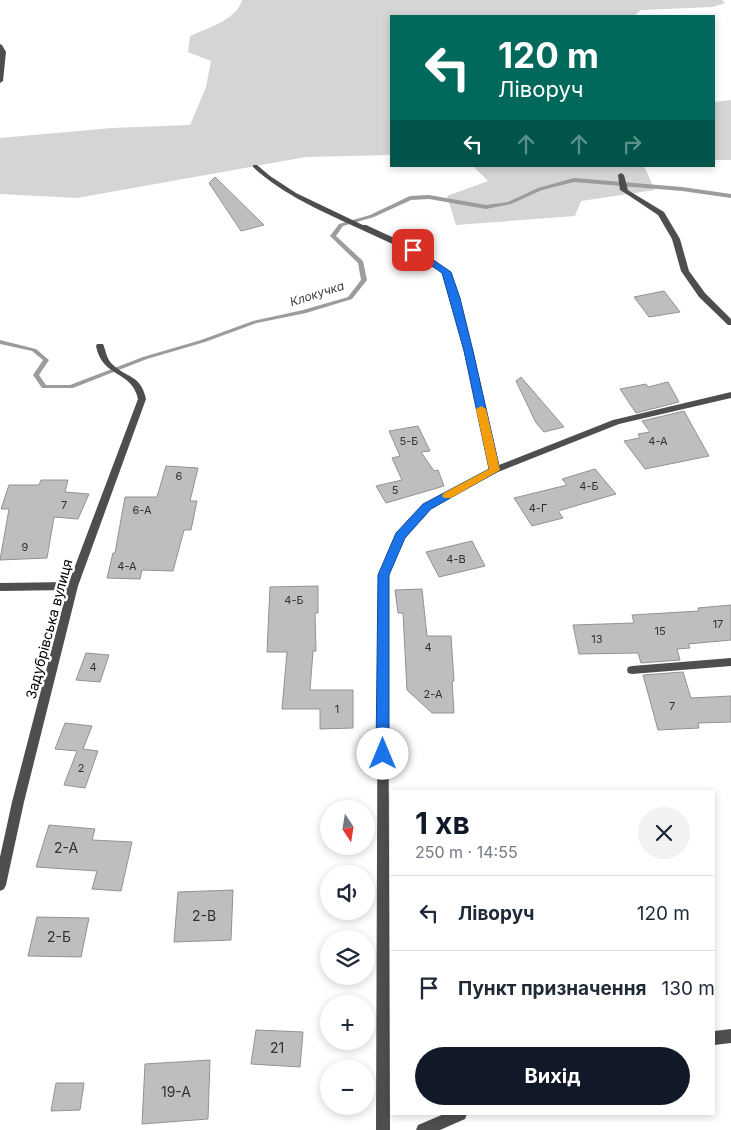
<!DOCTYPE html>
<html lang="uk">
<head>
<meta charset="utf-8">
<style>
	body { margin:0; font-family:Inter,sans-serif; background:#f2f2f3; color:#1f2937; height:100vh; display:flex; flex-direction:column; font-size:19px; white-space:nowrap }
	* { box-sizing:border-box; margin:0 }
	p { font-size:16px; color:#747a83 }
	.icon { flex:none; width:28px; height:28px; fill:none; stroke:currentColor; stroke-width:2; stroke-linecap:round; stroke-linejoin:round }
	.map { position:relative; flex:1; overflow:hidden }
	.sheet { position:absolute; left:390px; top:790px; width:325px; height:325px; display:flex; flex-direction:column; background:#fff; border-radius:0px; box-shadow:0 2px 8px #0003 }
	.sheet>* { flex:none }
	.guide { position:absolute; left:390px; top:15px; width:325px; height:152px; border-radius:0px; box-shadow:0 2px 8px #0003; background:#00695c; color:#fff; overflow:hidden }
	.needle { width:32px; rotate:168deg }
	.fabs { position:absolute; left:320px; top:800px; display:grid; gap:10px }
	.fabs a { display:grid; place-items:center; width:55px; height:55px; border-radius:50%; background:#fff; box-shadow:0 2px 8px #0003; font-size:25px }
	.pin { position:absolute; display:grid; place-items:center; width:42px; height:42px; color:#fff; margin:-21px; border-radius:10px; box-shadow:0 2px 8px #0006 }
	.me { position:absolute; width:55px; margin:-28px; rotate:0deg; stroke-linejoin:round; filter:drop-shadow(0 0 4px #0008) }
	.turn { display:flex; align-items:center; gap:18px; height:105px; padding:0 25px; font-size:22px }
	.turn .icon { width:65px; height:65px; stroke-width:2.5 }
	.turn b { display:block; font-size:35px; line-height:42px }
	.lanes { display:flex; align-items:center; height:48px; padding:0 25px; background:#0003; justify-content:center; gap:25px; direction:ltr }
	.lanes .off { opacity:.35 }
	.round { display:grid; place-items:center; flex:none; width:52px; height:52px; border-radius:26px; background:#f2f2f3 }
	.head { display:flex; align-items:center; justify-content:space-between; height:85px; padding:0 25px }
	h1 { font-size:30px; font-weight:700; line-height:38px; color:#111827 }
	.button { display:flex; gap:10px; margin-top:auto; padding:10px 25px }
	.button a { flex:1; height:58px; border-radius:30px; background:#111827; color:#fff; font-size:20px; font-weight:700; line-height:58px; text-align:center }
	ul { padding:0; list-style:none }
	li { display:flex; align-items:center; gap:15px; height:75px; padding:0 25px; border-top:1px solid #e0e1e3 }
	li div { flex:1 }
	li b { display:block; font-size:19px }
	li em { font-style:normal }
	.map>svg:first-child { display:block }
	.green { fill:#d5d5d5 }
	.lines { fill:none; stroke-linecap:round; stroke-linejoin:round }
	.stream { fill:#9c9c9c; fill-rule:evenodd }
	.building { fill:#bebebe; stroke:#929292 }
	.lane { fill:#4e4e4e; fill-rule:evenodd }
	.street { fill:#4e4e4e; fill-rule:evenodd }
	.route { fill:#1a73e8; stroke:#114b97 }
	.slow { fill:#f59e0b }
	.labels { text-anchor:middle; stroke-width:5; stroke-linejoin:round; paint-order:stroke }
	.number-label { font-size:11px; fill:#303030 }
	.far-water-label { font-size:12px; font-style:italic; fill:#3d3d3d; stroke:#fff }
	.street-label { font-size:14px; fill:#000; stroke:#fff }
	.near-number-label { font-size:14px; fill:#303030 }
</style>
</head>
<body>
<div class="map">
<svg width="731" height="1130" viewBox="0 0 731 1130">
	<rect width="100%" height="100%" fill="#fff"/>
	<path class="green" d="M242 0H722L725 3 713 7 641 10 634 16H391V155L306 157 77 198 0 194V138L112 128 190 125 206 87 211 61 188 52 190 36C207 28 237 20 242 0Z
		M731 100V160H714V102Z
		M473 166H644L655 190 581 201 575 216 456 225 447 196 488 181Z"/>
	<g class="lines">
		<path class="stream" d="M574 178 682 187 731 194V198L682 191 574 182 542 190 511 204 486 209 429 199 411 200 374 217 343 226 336 236 363 261 367 280 352 299 306 313 257 323 205 342 147 359 73 388H42L33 375 43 360 32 351 0 344V340L36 349 49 360 39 375 46 385H70L143 357 201 340 253 321 303 310 348 297 361 280 358 263 330 236 339 224 370 215 410 196 429 195 486 205 508 202 538 188Z"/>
	</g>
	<path class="building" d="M215 177 264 225 241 231 209 183Z
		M664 291 680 312 649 317 634 297Z
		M521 377 564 427 544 432 536 423 516 381Z
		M668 382 679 402 636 413 620 389 646 384 648 387Z
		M684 411 709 456 645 469 624 441 640 438 638 434 650 432 642 421Z
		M418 426 430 451 421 452 434 471 438 470 444 486 386 503 376 486 402 480 392 458 400 456 389 431Z
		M166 466 198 468 190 501H197L191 530H184L173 571 142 570 140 579 107 578 113 553H115L125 497H157Z
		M595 469 616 494 558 511 563 518 532 526 514 498 567 485 562 479Z
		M41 480H68L65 492 89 494 78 519 54 517 47 558 0 560 9 509H1L9 485H39Z
		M472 541 485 566 439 577 426 552Z
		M318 586V613H315L316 651H313L310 690H353V728L320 729V709H282L287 652H267L270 587Z
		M422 589 427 636H451L454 681H452L454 713H432L407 690 403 613H398L395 590Z
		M731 605V640L688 644 690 648 677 649 680 660 641 663 638 653 579 654 573 625 634 623 632 615 699 611 698 608Z
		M86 653 109 655 100 682 76 680Z
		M683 672 691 698 731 696V722L698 723 699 728 658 730 643 675Z
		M65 723 92 726 83 749 98 751 85 788 64 785 77 751 55 749Z
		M49 825 95 829 92 840 132 842 121 891 92 889 97 871 36 867Z
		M233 890 231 940 174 942 178 892Z
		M37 917 89 918 81 957 28 956Z
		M256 1030 303 1032 300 1067 251 1064Z
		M210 1060 208 1119 142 1124 145 1064Z
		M56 1083H84L80 1110 51 1111Z"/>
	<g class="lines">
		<path class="lane" d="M253 165H257L270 176 296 193 367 227 360 229C322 211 285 196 253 167Z
			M621 173 624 175 628 190 624 192 620 190 618 175Z"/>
		<path class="street" d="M0 44 2 45 6 52 3 81 0 83Z
			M622 189H626L664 212 680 239 689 271 705 293 731 319V325H728L699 297 681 271 672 239 658 215 622 191Z
			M360 225H366L416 248 450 272 459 298 473 351 499 465 613 420 731 392V398L619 424 498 472 430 509 404 538 388 575 390 1130H376L378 575 397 534 424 505 490 469 465 351 451 298 443 273 410 252 360 229Z
			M97 344H103C106 351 106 357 111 363 125 378 141 374 146 399L78 586 24 802 6 885 4 889 0 891V857L12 802 67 590 0 591V583L69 582 138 399C132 370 102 378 96 346Z
			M731 658V666L632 674 628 673 627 670 628 667 632 666Z
			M731 1029V1043L714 1045V1031Z
			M444 1114H467L465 1119 440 1130H416L418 1125Z"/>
	</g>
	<path class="route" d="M410 248H416L451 272 460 298 473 351 500 470 431 509 405 538 389 575V754L387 758 383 759 378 758 376 754 378 575 396 533 423 504 489 469 464 351 442 273 410 251Z"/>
	<path class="slow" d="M481 406 486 409 500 470 451 498H444L442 496 444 493 489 469 476 409Z"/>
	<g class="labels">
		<g class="number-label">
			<text x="409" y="445">5-Б</text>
			<text x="658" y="445">4-А</text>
			<text x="179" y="480">6</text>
			<text x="589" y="490">4-Б</text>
			<text x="395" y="494">5</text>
			<text x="64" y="509">7</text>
			<text x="538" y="512">4-Г</text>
			<text x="142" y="514">6-А</text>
			<text x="25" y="551">9</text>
			<text x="456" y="563">4-В</text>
			<text x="127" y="570">4-А</text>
			<text x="294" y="604">4-Б</text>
			<text x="718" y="628">17</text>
			<text x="660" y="635">15</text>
			<text x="597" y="643">13</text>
			<text x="428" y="651">4</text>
			<text x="93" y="671">4</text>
			<text x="433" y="698">2-А</text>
			<text x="672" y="710">7</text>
			<text x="337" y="713">1</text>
			<text x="81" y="772">2</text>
		</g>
		<g class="far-water-label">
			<text transform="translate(317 294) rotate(-18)" y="4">Клокучка</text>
		</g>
		<g class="street-label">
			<text transform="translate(49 629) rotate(-75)" y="5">Задубрівська вулиця</text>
		</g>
		<g class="near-number-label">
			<text x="66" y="853">2-А</text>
			<text x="204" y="921">2-В</text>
			<text x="59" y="942">2-Б</text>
			<text x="277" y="1053">21</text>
			<text x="176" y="1097">19-А</text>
		</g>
	</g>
</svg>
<div class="fabs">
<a><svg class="needle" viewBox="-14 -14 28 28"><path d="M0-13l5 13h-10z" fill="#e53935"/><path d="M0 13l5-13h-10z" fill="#747a83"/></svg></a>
<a><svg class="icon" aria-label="sound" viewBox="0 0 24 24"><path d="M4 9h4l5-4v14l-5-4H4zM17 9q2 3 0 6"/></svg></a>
<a><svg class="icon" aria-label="layers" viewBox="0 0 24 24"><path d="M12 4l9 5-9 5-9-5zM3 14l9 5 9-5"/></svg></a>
<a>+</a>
<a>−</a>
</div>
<div class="pin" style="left:413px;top:250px;background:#d93025"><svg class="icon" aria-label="arrive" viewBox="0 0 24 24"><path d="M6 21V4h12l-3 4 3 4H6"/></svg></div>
<svg class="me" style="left:383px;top:754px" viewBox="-20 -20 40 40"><circle r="19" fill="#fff"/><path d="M0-13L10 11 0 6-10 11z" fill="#1a73e8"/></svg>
<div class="guide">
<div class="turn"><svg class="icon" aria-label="left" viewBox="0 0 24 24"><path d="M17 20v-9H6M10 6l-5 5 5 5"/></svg><div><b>120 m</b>Ліворуч</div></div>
<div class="lanes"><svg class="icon" aria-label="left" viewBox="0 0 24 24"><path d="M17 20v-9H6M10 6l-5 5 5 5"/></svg><svg class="icon off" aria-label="ahead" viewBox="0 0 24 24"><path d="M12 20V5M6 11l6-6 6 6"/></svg><svg class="icon off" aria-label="ahead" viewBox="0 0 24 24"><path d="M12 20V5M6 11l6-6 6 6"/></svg><svg class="icon off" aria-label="right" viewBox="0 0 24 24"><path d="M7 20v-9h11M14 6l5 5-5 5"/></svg></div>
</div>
<section class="sheet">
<div class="head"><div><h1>1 хв</h1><p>250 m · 14:55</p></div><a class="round"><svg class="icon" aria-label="close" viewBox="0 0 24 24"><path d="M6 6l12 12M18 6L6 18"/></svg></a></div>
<ul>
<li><svg class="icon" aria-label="left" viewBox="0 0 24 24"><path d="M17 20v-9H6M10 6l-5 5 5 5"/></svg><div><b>Ліворуч</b></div><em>120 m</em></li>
<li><svg class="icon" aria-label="arrive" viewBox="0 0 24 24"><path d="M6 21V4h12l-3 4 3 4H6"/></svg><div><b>Пункт призначення</b></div><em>130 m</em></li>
</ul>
<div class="button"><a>Вихід</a></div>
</section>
</div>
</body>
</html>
